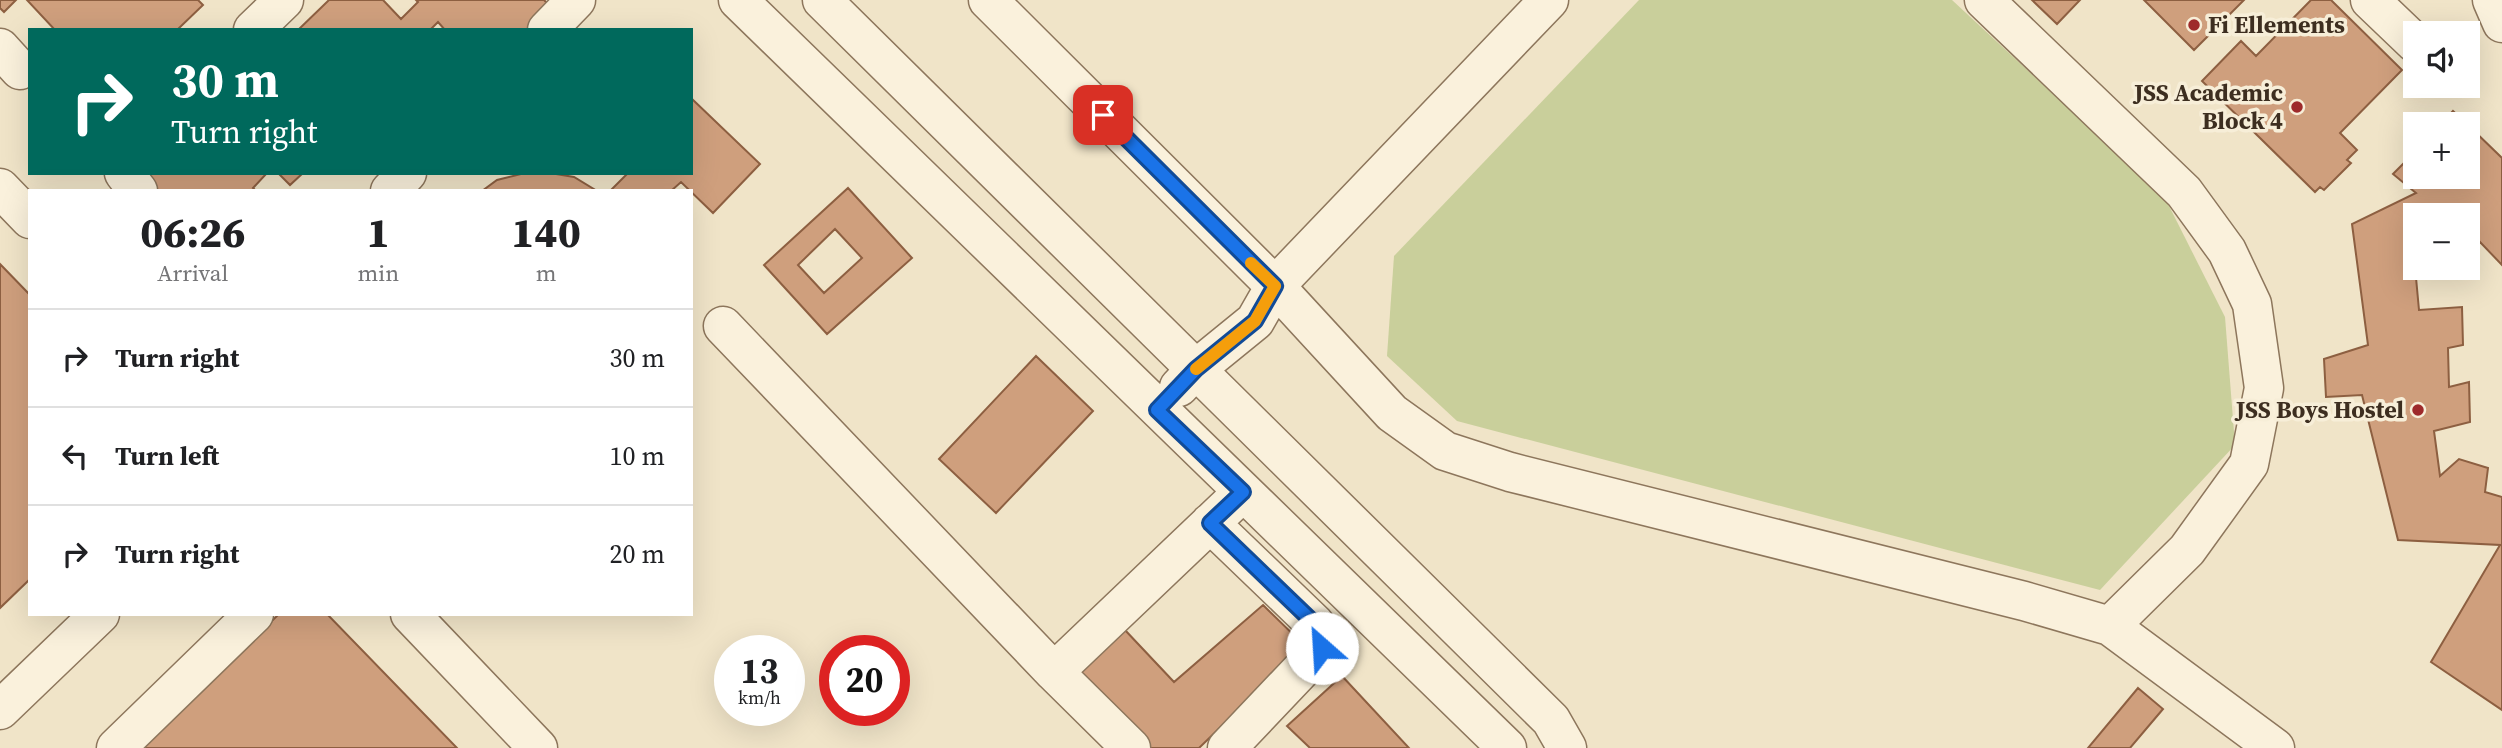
<!DOCTYPE html>
<html lang="en">
<head>
<meta charset="utf-8">
<style>
	body { margin:0; font-family:"Source Serif 4",serif; background:#f2f2f2; color:#202124; height:100vh; display:flex; flex-direction:column; font-size:26px; white-space:nowrap }
	* { box-sizing:border-box; margin:0 }
	p { font-size:23px; color:#757577 }
	.icon { flex:none; width:38px; height:38px; fill:none; stroke:currentColor; stroke-width:2; stroke-linecap:round; stroke-linejoin:round }
	.map { position:relative; flex:1; overflow:hidden }
	.side { position:absolute; left:28px; top:189px; width:665px; height:427px; display:flex; flex-direction:column; background:#fff; border-radius:0px; box-shadow:0 7px 28px #0002 }
	.side>* { flex:none }
	.guide { position:absolute; left:28px; top:28px; width:665px; height:147px; border-radius:0px; box-shadow:0 7px 28px #0002; background:#00695c; color:#fff; overflow:hidden }
	.tools { position:absolute; left:2403px; top:21px; display:grid; gap:14px }
	.tools a { display:grid; place-items:center; width:77px; height:77px; border-radius:0px; background:#fff; box-shadow:0 7px 28px #0002; font-size:35px }
	.speed { position:absolute; left:714px; top:635px; display:flex; gap:14px; font-size:35px; font-weight:700; text-align:center }
	.speed>* { display:grid; place-content:center; width:91px; height:91px; border-radius:50%; background:#fff; box-shadow:0 7px 28px #0002; line-height:1 }
	.speed small { font-size:18px; font-weight:400 }
	.speed .limit { border:10px solid #d22; background:#fff; color:#111 }
	.pin { position:absolute; display:grid; place-items:center; width:60px; height:60px; color:#fff; margin:-30px; border-radius:14px; box-shadow:0 4px 10px #0006 }
	.me { position:absolute; width:77px; margin:-38px; rotate:334deg; stroke-linejoin:round; filter:drop-shadow(0 0 5px #0008) }
	.turn { display:flex; align-items:center; gap:24px; height:147px; padding:0 28px; font-size:32px }
	.turn .icon { width:91px; height:91px; stroke-width:2.5 }
	.turn b { display:block; font-size:49px; line-height:60px }
	.eta { display:flex; justify-content:space-evenly; align-items:center; height:119px; text-align:center }
	.eta b { font-size:42px; font-weight:800; line-height:49px }
	ul { padding:0; list-style:none }
	li { display:flex; align-items:center; gap:21px; height:98px; padding:0 28px; border-top:2px solid #e0e0e0 }
	li div { flex:1 }
	li b { display:block; font-size:26px }
	li em { font-style:normal }
	.map>svg:first-child { display:block }
	.green { fill:#c9cf9b }
	.building { fill:#cf9f7d; stroke:#8d5f41; stroke-width:2; fill-rule:evenodd }
	.lines { fill:none; stroke-linecap:round; stroke-linejoin:round }
	.minor-casing { stroke:#8d765c; stroke-width:41 }
	.minor { stroke:#faf1dc; stroke-width:38 }
	.route-casing { stroke:#114b97; stroke-width:18 }
	.route { stroke:#1a73e8; stroke-width:12 }
	.slow { stroke:#f59e0b; stroke-width:12 }
	.poi-dot { fill:#9e2a2b; stroke:#f7eed8; stroke-width:2.5 }
	.labels { text-anchor:middle; stroke-width:7; stroke-linejoin:round; paint-order:stroke }
	.poi-label { font-size:24px; font-weight:bold; fill:#3d2e20; stroke:#f7eed8; text-anchor:end }
</style>
</head>
<body>
<div class="map">
<svg width="2502" height="748" viewBox="0 0 2502 748">
	<rect width="100%" height="100%" fill="#f0e4c8"/>
	<path class="green" d="M1639 0H1952L2165 198 2225 317 2235 445 2100 590 1457 421 1387 356 1394 256Z"/>
	<path class="building" d="M0 0H16L4 12 0 8Z
		M27 0H198L203 5 177 30H55Z
		M329 0H383L401 19 418 2 416 0H544L551 7 527 30H445L438 22 430 30H298Z
		M2032 0H2080L2057 24Z
		M2144 0H2244L2194 50Z
		M2311 0H2331L2402 70 2340 133 2357 150 2347 160 2351 163 2324 190 2320 187 2315 192 2202 81 2241 41 2256 56Z
		M691 98 760 164 713 213 681 182 671 191H610L628 173H691Z
		M2453 111 2467 124H2441Z
		M2468 125 2502 158V265L2480 242 2468 255V215H2415L2414 256 2419 310 2462 307 2463 345 2448 348 2449 387 2469 382 2470 422 2434 431 2440 476 2459 459 2488 468 2485 492 2502 497V710L2431 662 2500 545 2398 540 2362 395 2326 397 2324 359 2368 345 2352 224 2416 193 2393 174 2415 152V177H2468Z
		M150 173H267L253 188 256 191H154L144 179Z
		M278 173H303L290 185Z
		M525 173H550L574 177 597 191H482L497 180Z
		M848 188 912 258 827 334 764 265ZM835 229 862 258 824 293 798 265Z
		M0 264 30 295V579L0 608Z
		M1036 356 1093 411 996 513 939 459Z
		M1263 605 1305 646 1199 748H1141L1074 675 1124 629 1174 682Z
		M279 614H327L457 748H140Z
		M1342 676 1409 748H1310L1287 726Z
		M2138 688 2163 709 2130 748H2088Z"/>
	<g class="lines">
		<g class="minor-casing">
			<path id="minor" d="M738 0 1507 748
				M822 0 1551 720 1567 748
				M988 0 1275 286 1392 413 1445 451 1510 472 2024 601 2110 626 2275 748
				M1984 0 2184 192 2227 251 2252 304 2264 388 2249 464 2187 550 2110 626
				M2370 0 2415 43
				M2492 0 2502 23
				M253 30 284 0
				M547 30 576 0
				M0 48 20 70
				M124 173 138 191
				M0 188 30 219
				M390 191 407 173
				M723 326 1054 672 1243 492
				M1179 387 1196 369 1255 321 1275 286 1549 0
				M1210 523 1315 624 1322 648 1227 748
				M410 614 538 748
				M1054 672 1131 748
				M0 710 100 614
				M116 748 254 614"/>
		</g>
		<use href="#minor" class="minor"/>
	</g>
	<g class="lines">
		<g class="route-casing">
			<path id="route" d="M1103 115 1275 286 1255 321 1196 369 1157 410 1243 492 1210 523 1315 624 1322 648"/>
		</g>
		<use href="#route" class="route"/>
		<path class="slow" d="M1196 369 1255 321 1275 286 1251 263"/>
	</g>
	<g class="poi-dot">
		<circle cx="2194" cy="25" r="7"/>
		<circle cx="2297" cy="107" r="7"/>
		<circle cx="2418" cy="410" r="7"/>
	</g>
	<g class="labels">
		<g class="poi-label">
			<text x="2208" y="33" text-anchor="start">Fi Ellements</text>
			<text x="2283" y="101">JSS Academic<tspan x="2283" dy="28">Block 4</tspan></text>
			<text x="2404" y="418">JSS Boys Hostel</text>
		</g>
	</g>
</svg>
<div class="tools">
<a><svg class="icon" aria-label="sound" viewBox="0 0 24 24"><path d="M4 9h4l5-4v14l-5-4H4zM17 9q2 3 0 6"/></svg></a>
<a>+</a>
<a>−</a>
</div>
<div class="speed"><div>13<small>km/h</small></div><div class="limit">20</div></div>
<div class="pin" style="left:1103px;top:115px;background:#d93025"><svg class="icon" aria-label="arrive" viewBox="0 0 24 24"><path d="M6 21V4h12l-3 4 3 4H6"/></svg></div>
<svg class="me" style="left:1322px;top:648px" viewBox="-20 -20 40 40"><circle r="19" fill="#fff"/><path d="M0-13L10 11 0 6-10 11z" fill="#1a73e8"/></svg>
<div class="guide">
<div class="turn"><svg class="icon" aria-label="right" viewBox="0 0 24 24"><path d="M7 20v-9h11M14 6l5 5-5 5"/></svg><div><b>30 m</b>Turn right</div></div>
</div>
<section class="side">
<div class="eta">
<div><b>06:26</b><p>Arrival</p></div>
<div><b>1</b><p>min</p></div>
<div><b>140</b><p>m</p></div>
</div>
<ul>
<li><svg class="icon" aria-label="right" viewBox="0 0 24 24"><path d="M7 20v-9h11M14 6l5 5-5 5"/></svg><div><b>Turn right</b></div><em>30 m</em></li>
<li><svg class="icon" aria-label="left" viewBox="0 0 24 24"><path d="M17 20v-9H6M10 6l-5 5 5 5"/></svg><div><b>Turn left</b></div><em>10 m</em></li>
<li><svg class="icon" aria-label="right" viewBox="0 0 24 24"><path d="M7 20v-9h11M14 6l5 5-5 5"/></svg><div><b>Turn right</b></div><em>20 m</em></li>
</ul>
</section>
</div>
</body>
</html>
